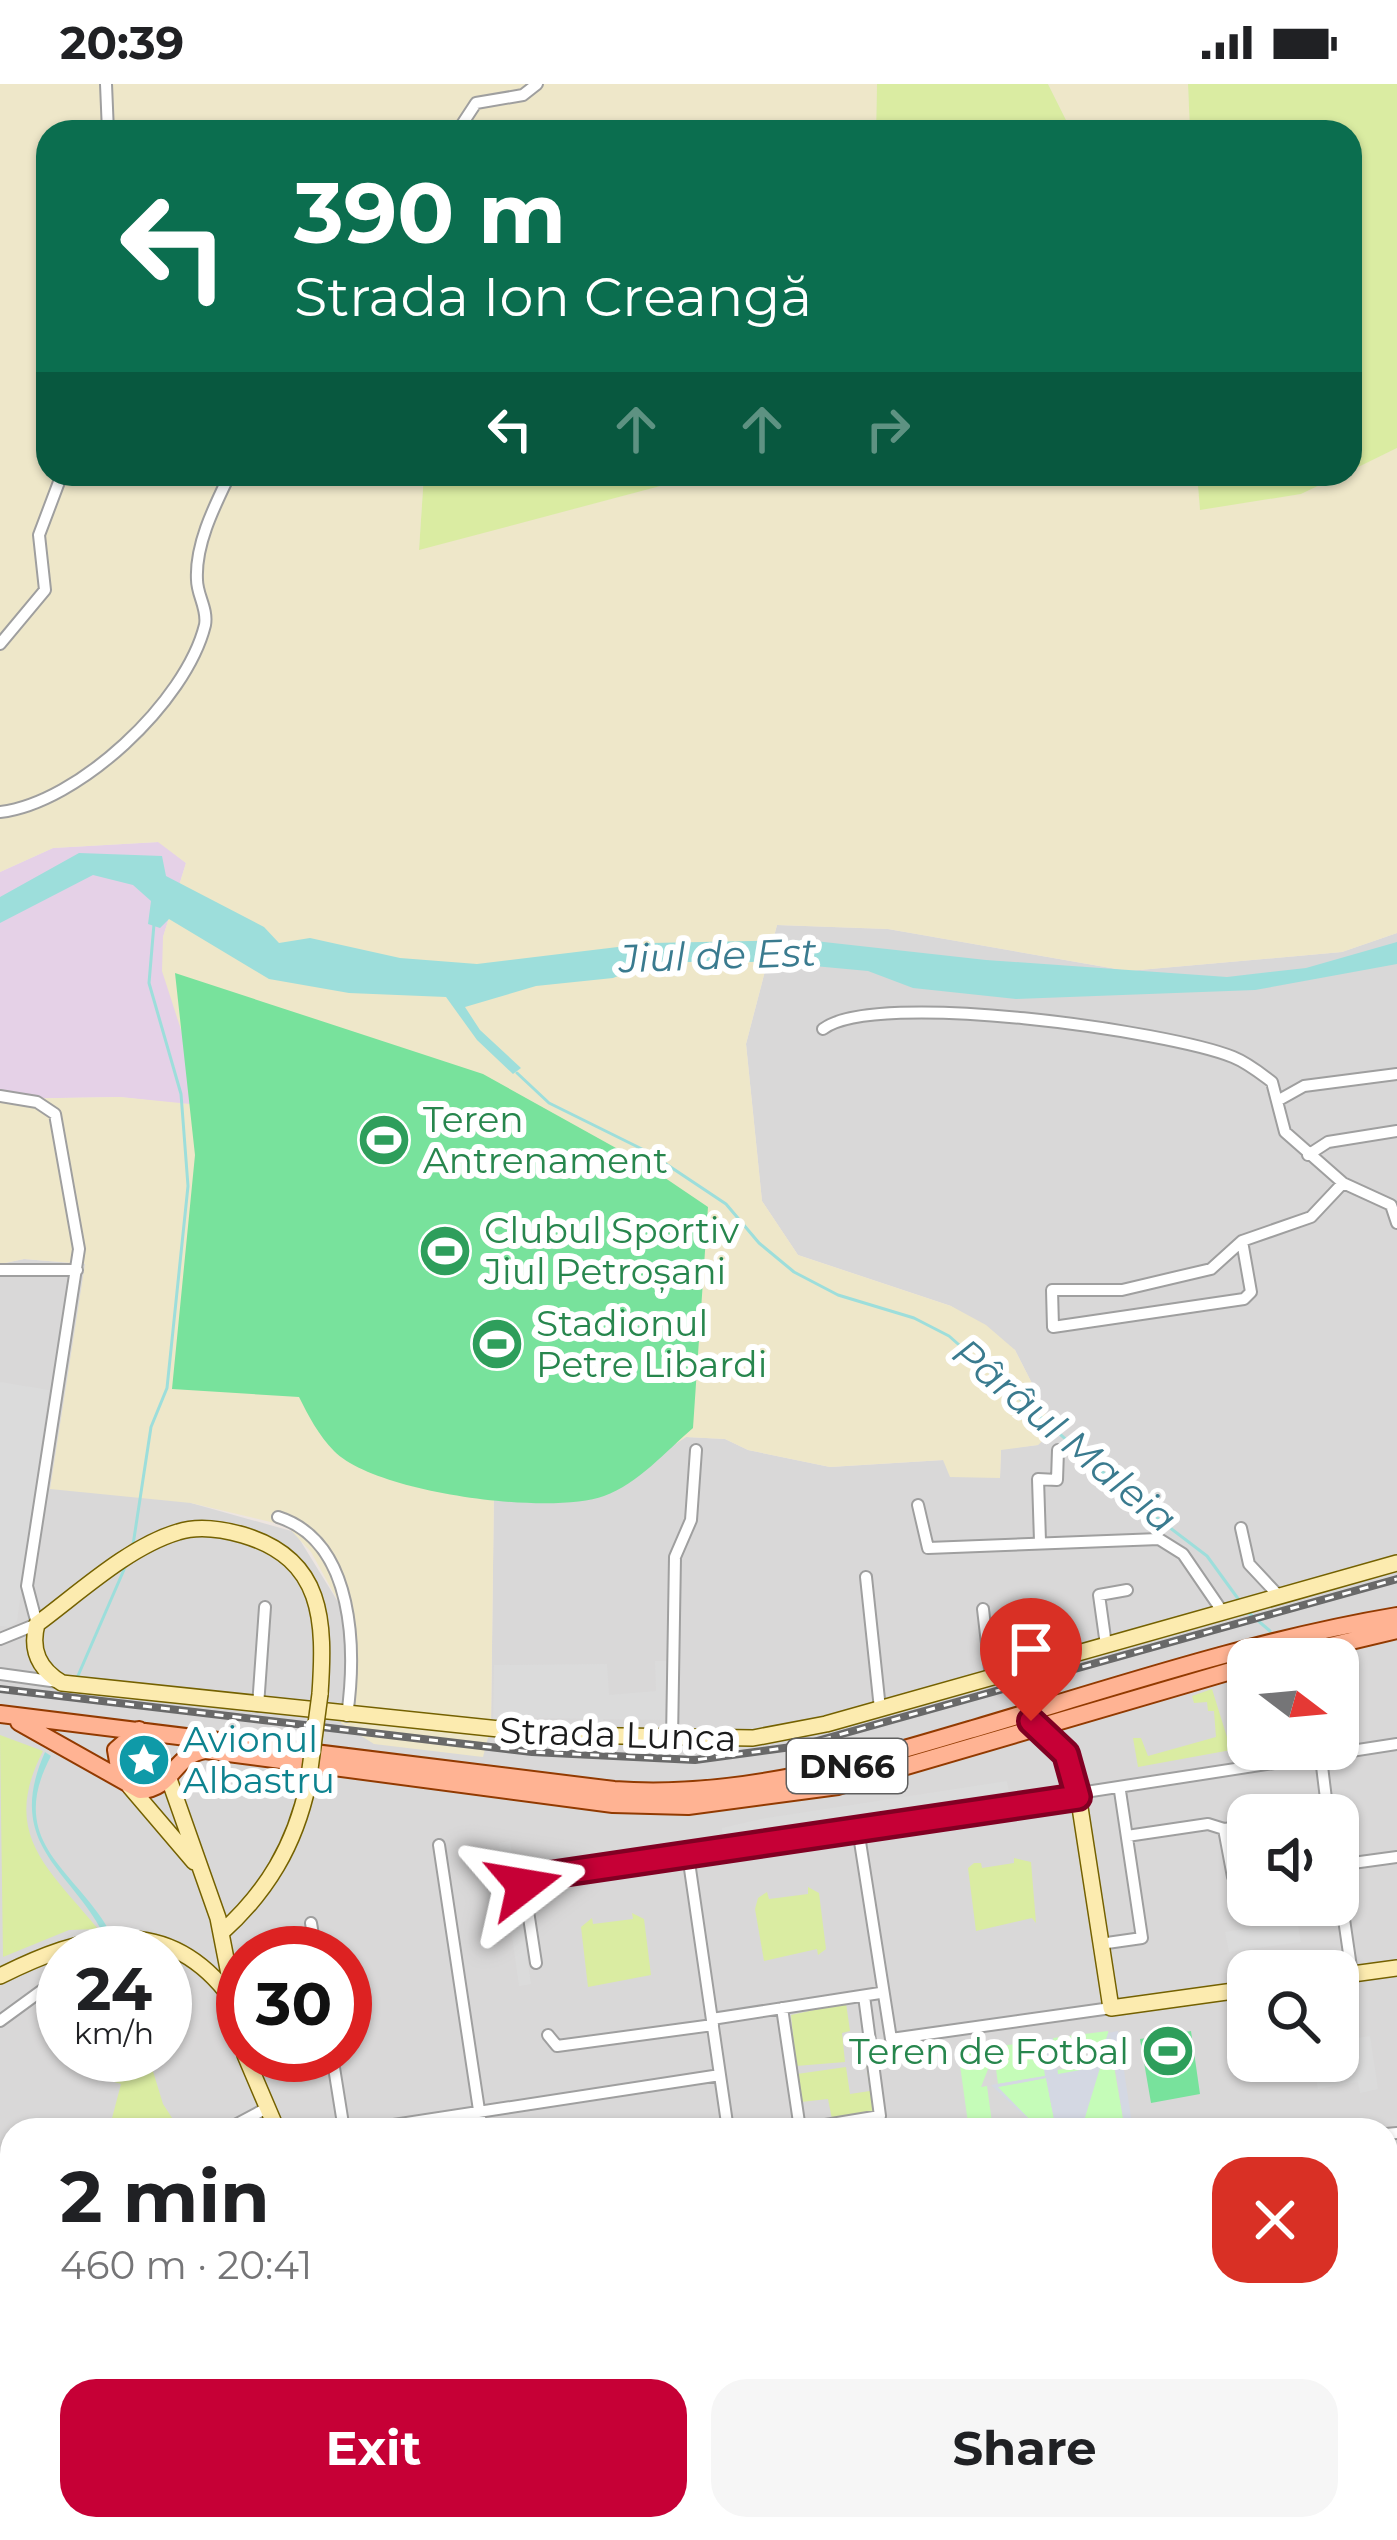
<!DOCTYPE html>
<html lang="en">
<head>
<meta charset="utf-8">
<style>
	body { margin:0; font-family:Montserrat,sans-serif; background:#f6f6f6; color:#202124; height:100vh; display:flex; flex-direction:column; font-size:45px; white-space:nowrap }
	* { box-sizing:border-box; margin:0 }
	p { font-size:39px; color:#757577 }
	.icon { flex:none; width:66px; height:66px; fill:none; stroke:currentColor; stroke-width:2; stroke-linecap:round; stroke-linejoin:round }
	.map { position:relative; flex:1; overflow:hidden }
	.sheet { position:absolute; left:0px; top:2034px; width:1398px; height:423px; display:flex; flex-direction:column; background:#fff; border-radius:36px 36px 0 0; box-shadow:0 3px 9px #0004 }
	.sheet>* { flex:none }
	.guide { position:absolute; left:36px; top:36px; width:1326px; height:366px; border-radius:36px; box-shadow:0 3px 9px #0004; background:#0b6e4f; color:#fff; overflow:hidden }
	.needle { width:78px; rotate:106deg }
	.tools { position:absolute; left:1227px; top:1554px; display:grid; gap:24px }
	.tools a { display:grid; place-items:center; width:132px; height:132px; border-radius:24px; background:#fff; box-shadow:0 3px 9px #0004; font-size:60px }
	.speed { position:absolute; left:36px; top:1842px; display:flex; gap:24px; font-size:60px; font-weight:700; text-align:center }
	.speed>* { display:grid; place-content:center; width:156px; height:156px; border-radius:50%; background:#fff; box-shadow:0 3px 9px #0004; line-height:1 }
	.speed small { font-size:30px; font-weight:400 }
	.speed .limit { border:18px solid #d22; background:#fff; color:#111 }
	.pin { position:absolute; display:grid; place-items:center; width:102px; height:102px; color:#fff; margin:-123px -51px; border-radius:50% 50% 50% 0; rotate:-45deg; box-shadow:0 0 12px #0007 }
	.pin .icon { rotate:45deg }
	.me { position:absolute; width:132px; margin:-66px; rotate:76deg; stroke-linejoin:round; filter:drop-shadow(0 0 9px #0008) }
	.turn { display:flex; align-items:center; gap:42px; height:252px; padding:0 60px; font-size:54px }
	.turn .icon { width:156px; height:156px; stroke-width:2.5 }
	.turn b { display:block; font-size:84px; line-height:102px }
	.lanes { display:flex; align-items:center; height:114px; padding:0 60px; background:#0003; justify-content:center; gap:60px; direction:ltr }
	.lanes .off { opacity:.35 }
	.round { display:grid; place-items:center; flex:none; width:126px; height:126px; border-radius:36px; background:#f6f6f6 }
	.head { display:flex; align-items:center; justify-content:space-between; height:204px; padding:0 60px }
	h1 { font-size:72px; font-weight:700; line-height:90px }
	.primary-button { display:flex; gap:24px; margin-top:auto; padding:24px 60px }
	.primary-button a { flex:1; height:138px; border-radius:36px; background:#c60036; color:#fff; font-size:48px; font-weight:700; line-height:138px; text-align:center }
	.primary-button a+a { background:#f6f6f6; color:#202124 }
	.status { display:flex; justify-content:space-between; align-items:center; height:84px; padding:0 60px; background:#fff; direction:ltr }
	.status svg { height:33px; fill:currentColor }
	.map>svg:first-child { display:block }
	.residential { fill:#d9d8d8; fill-rule:evenodd }
	.industrial { fill:#e5d1e7 }
	.farmland { fill:#eee7c9 }
	.grass { fill:#daeca2 }
	.park { fill:#c5fcb8 }
	.pitch { fill:#78e29c }
	.parking { fill:#dbdbdb }
	.plaza { fill:#d4d8e3 }
	.water { fill:#9ddedb }
	.lines { fill:none; stroke-linecap:round; stroke-linejoin:round }
	.stream { stroke:#9ddedb; stroke-width:3 }
	.street-casing { stroke:#9f9f9f; stroke-width:14 }
	.secondary-casing { stroke:#746100; stroke-width:18 }
	.primary-casing { stroke:#923a00; stroke-width:20 }
	.street { stroke:#fff; stroke-width:10 }
	.secondary { stroke:#fcebaf; stroke-width:15 }
	.primary { stroke:#ffb393; stroke-width:16 }
	.rail-casing { stroke:#696969; stroke-width:8 }
	.rail { stroke:#fff; stroke-width:3; stroke-dasharray:9; stroke-linecap:butt }
	.secondary-bridge-casing { stroke:#746100; stroke-width:18; stroke-linecap:butt }
	.secondary-bridge { stroke:#fcebaf; stroke-width:15 }
	.route-casing { stroke:#810023; stroke-width:30 }
	.route { stroke:#c60036; stroke-width:21 }
	.labels { text-anchor:middle; stroke-width:12; stroke-linejoin:round; paint-order:stroke }
	.shield { fill:#fff; stroke:#5f5f5f; stroke-width:3 }
	.shield-label { font-size:33px; font-weight:bold; fill:#1b1b1b }
	.leisure-label { font-size:36px; fill:#27864d; stroke:#fff; text-anchor:start }
	.street-label { font-size:36px; fill:#1b1b1b; stroke:#fff }
	.culture-label { font-size:36px; fill:#0d838f; stroke:#fff; text-anchor:start }
	.water-label { font-size:39px; font-style:italic; fill:#3a7b8f; stroke:#fff }
</style>
</head>
<body>
<div class="status"><b>20:39</b><svg viewBox="0 0 49 12"><path d="M0 12V9h3v3zM5 12V6h3v6zM10 12V3h3v9zM15 12V0h3v12zM26 1h20v11H26zM47 4h2v5h-2z"/></svg></div>
<div class="map">
<svg width="1397" height="2456" viewBox="0 0 1397 2456">
	<rect width="100%" height="100%" fill="#ede5e0"/>
	<path class="residential" d="M777 841 888 845 1128 887 1342 868 1397 849V2456H0V1180L24 1175 85 1180 191 1419 295 1448 343 1526 491 1642 494 1403 596 1411 686 1353 725 1355 748 1366 830 1383 944 1376 1000 1393 1001 1365 1038 1361 1044 1323 1015 1266 951 1222 798 1171 762 1117 746 960ZM1248 1575H1338V1665H1248ZM1248 1731H1338V1821H1248ZM63 1869H165V1971H63ZM243 1869H345V1971H243ZM1248 1887H1338V1977H1248ZM12 2046H1386V2445H12Z"/>
	<path class="industrial" d="M159 758 186 779 163 853 193 983 190 1021 120 1013 0 1015V788L53 764Z"/>
	<path class="farmland" d="M0 0H877L876 48H48V390H424L419 465 668 400 678 390H1197L1200 425 1301 410 1397 364V849L1342 868 1128 887 888 845 777 841 746 960 762 1117 798 1171 951 1222 986 1241 1015 1266 1044 1323 1050 1350 1038 1361 1001 1366 1000 1394 950 1393 943 1376 830 1383 748 1366 725 1355 686 1353 596 1411 494 1403 491 1642 483 1673 374 1660 341 1639 350 1561 343 1526 311 1468 287 1442 191 1419 50 1405 85 1180 24 1175 0 1180V1015L120 1013 190 1020 193 983 162 887 163 853 186 779 158 758 53 764 0 788Z
		M1048 0H1188L1190 48H1072Z"/>
	<path class="grass" d="M877 0H1048L1072 48H876Z
		M1188 0H1397V364L1350 387V48H1190Z
		M424 390H678L668 400 419 466Z
		M1197 390H1343L1301 410 1200 426Z
		M1212 1605 1231 1666 1138 1683 1133 1654H1141L1148 1672 1216 1653 1214 1627H1208L1207 1618 1194 1619 1192 1612Z
		M0 1651 43 1667C0 1750 48 1784 98 1845L69 1846 3 1873Z
		M1014 1774 1031 1778 1036 1839 1032 1834 976 1847 968 1784 974 1779H981L982 1784 1014 1779Z
		M808 1803 819 1809 826 1865 818 1871 817 1865 764 1877 755 1825 758 1814 767 1808 769 1815 808 1810Z
		M632 1829 644 1835 651 1891 588 1903 581 1843 592 1834 593 1840 633 1835Z
		M846 1919 850 1947 842 1949 845 1978 796 1982 791 1931Z
		M141 1971H148L163 2020 180 2046H89L92 2034 111 2038 121 2000 104 1995 107 1983 135 1991Z
		M871 1978 875 2029 832 2035 828 2015 801 2018 797 1990 846 1983 850 2010 870 2007 866 1979Z"/>
	<path class="park" d="M1108 1947 1125 2046H1091L1083 2040 1096 1991 1081 2039 1065 2038 1057 1986 1094 1980 1091 1955 1054 1961 1053 1954Z
		M1040 1957 1046 1992 998 2000 994 1970 981 2003 987 2002 993 2046H969L958 1967Z
		M1046 1994 1055 2040 1040 2046 997 2003Z"/>
	<path class="pitch" d="M175 889 483 990 643 1079 708 1123 693 1344C666 1367 638 1400 604 1412 550 1432 375 1409 334 1367 319 1352 308 1331 299 1313L172 1305 195 1071Z
		M1191 1947 1200 2010 1151 2019 1140 1955Z"/>
	<path class="parking" d="M0 1298 49 1306 17 1537 10 1543 0 1542Z
		M655 1577H667L666 1636 603 1635 602 1641H594V1635L505 1633 503 1644 493 1643 494 1581 607 1580 609 1611 656 1607Z
		M1007 1697 1009 1707 723 1753 722 1744 761 1735Z
		M510 1757 531 1900 519 1902 499 1759Z
		M1297 1837 1301 1858 1229 1868 1225 1848Z
		M1370 1952 1378 2005 1360 2009 1358 1998 1318 2005 1313 1977H1338V1957Z"/>
	<path class="plaza" d="M1118 1947 1133 2046H1125L1110 1951 1083 2040 1091 2046H1042L1055 2040 1046 1994 998 2003 1040 2046 991 2001 1045 1992 1040 1957 1047 1955 1053 1954 1058 1990 1097 1983 1108 1949Z"/>
	<path class="water" d="M79 769 162 772 166 792 264 843 279 859 310 854 400 874 477 880 651 859 806 856 986 876 1227 893 1306 884 1397 858V880L1255 906 1016 915 913 904 868 887 771 878H654L613 894 536 902 465 923 480 946 521 984 513 990 477 956 446 913 349 909 269 895 169 835 160 844 148 840 151 817 133 801 93 791 0 839V813Z
		M45 1668 51 1672C0 1768 91 1790 120 1869H112C83 1789 0 1769 45 1668Z"/>
	<g class="lines">
		<path class="stream" d="M517 989 549 1019 648 1068 726 1120 759 1159 794 1188 838 1211 914 1234 949 1252 1140 1421 1207 1472 1239 1516
			M133 1461 151 1343 167 1304 188 1102 181 1010 149 899 154 840
			M1249 1529 1270 1547
			M77 1594 126 1481"/>
		<g class="street-casing">
			<path id="street" d="M106 0 108 48
				M457 48 476 19 523 11 537 0
				M0 560 45 506 39 451 62 390
				M0 728C78 719 186 618 205 541 208 525 197 511 197 496 195 460 215 421 230 390
				M823 945C876 905 1169 947 1233 973 1248 979 1260 989 1272 998L1285 1048 1343 1099
				M0 1012 37 1018 55 1030 79 1165 27 1502 37 1540 0 1555
				M1279 1016 1304 1002 1397 990
				M1308 1071 1328 1058 1397 1047
				M1242 1157 1251 1208 1244 1215 1053 1243 1052 1206H1122L1211 1185 1242 1157 1311 1133 1343 1099 1391 1121 1397 1139
				M0 1186H77
				M918 1421 928 1464 1159 1455 1183 1470 1222 1527
				M278 1433C356 1458 356 1568 347 1632
				M1241 1444 1249 1480 1278 1511
				M1040 1457 1038 1395 1057 1396 1058 1366
				M866 1493 880 1625
				M983 1525 991 1594
				M1106 1561 1099 1511 1127 1506
				M0 1590 58 1598
				M258 1622 265 1523
				M672 1655 675 1473 691 1436 696 1366
				M1321 1674 1328 1731
				M858 1745 891 1955 1111 1924
				M1224 1745 1233 1793 1248 1801
				M1127 1752 1208 1740 1224 1745 1248 1742
				M439 1761 482 2046
				M688 1771 728 2046
				M1338 1781 1397 1773
				M1338 1794 1352 1890
				M311 1839 316 1869
				M1100 1860 1142 1854 1120 1707
				M536 1879 524 1801 528 1794 1397 1660
				M782 1924 800 2045
				M712 1935 880 1909
				M0 1937 63 1891
				M548 1951 557 1962 713 1941
				M332 1971 344 2046
				M226 2046 265 2025
				M361 2046 720 1991
				M795 2046 880 2032 864 1912
				M1386 2050 1397 2049
				M1386 2149 1397 2148
				M1386 2332 1397 2329
				M0 2409 12 2406
				M0 2435 12 2436
				M131 2445 191 2452
				M524 2445 538 2456
				M734 2445 736 2456
				M1078 2445 1080 2456
				M1308 2445 1310 2456
				M559 2456 563 2445
				M837 2456 908 2445
				M1357 2456 1397 2450"/>
		</g>
		<g class="secondary-casing">
			<path id="secondary" d="M320 1610C325 1537 324 1475 243 1451 222 1445 199 1441 178 1448 128 1463 79 1509 37 1540 30 1566 39 1585 62 1599L556 1651 753 1654 826 1640 1397 1479
				M1031 1637 1066 1670 1075 1691 1111 1924 1248 1905
				M169 1695 218 1834 243 1962
				M130 1703 194 1778
				M221 1849C267 1808 295 1761 308 1700
				M0 1892C82 1851 166 1826 231 1914
				M1338 1892 1397 1884
				M245 1971 277 2046
				M1386 2212 1397 2210"/>
		</g>
		<g class="primary-casing">
			<path id="primary" d="M1275 1575 1397 1546
				M0 1630 614 1706C738 1715 855 1680 973 1645 1112 1604 1254 1556 1397 1532
				M19 1638 140 1706C173 1705 173 1671 205 1666L613 1720 688 1722 838 1702 1248 1582
				M121 1695 116 1666 139 1646"/>
		</g>
		<use href="#street" class="street"/>
		<use href="#secondary" class="secondary"/>
		<use href="#primary" class="primary"/>
		<g class="rail-casing">
			<path id="rail" d="M0 1605 532 1668 695 1676 799 1662 1397 1495"/>
		</g>
		<use href="#rail" class="rail"/>
		<g class="secondary-bridge-casing">
			<path id="secondary-bridge" d="M308 1700 320 1610"/>
		</g>
		<use href="#secondary-bridge" class="secondary-bridge"/>
	</g>
	<g class="lines">
		<g class="route-casing">
			<path id="route" d="M524 1801 529 1794 1078 1713 1066 1670 1031 1637"/>
		</g>
		<use href="#route" class="route"/>
	</g>
	<defs>
		<g id="stadium-disc" transform="scale(2.7)"><circle r="9.5" fill="#2e9e5b" stroke="#fff"/><path d="M0-5a6.5 5 0 1 0 0 10a6.5 5 0 1 0 0-10ZM-3.5-1.8h7v3.6h-7Z" fill="#fff"/></g>
		<g id="sight-disc" transform="scale(2.7)"><circle r="9.5" fill="#0f9aa8" stroke="#fff"/><path d="M0-6L1.8-2.2L6-1.7L2.9 1.2L3.7 5.4L0 3.3L-3.7 5.4L-2.9 1.2L-6-1.7L-1.8-2.2Z" fill="#fff"/></g>
	</defs>
	<g fill-rule="evenodd">
		<use href="#stadium-disc" x="384" y="1056"/>
		<use href="#stadium-disc" x="445" y="1167"/>
		<use href="#stadium-disc" x="497" y="1260"/>
		<use href="#sight-disc" x="144" y="1676"/>
		<use href="#stadium-disc" x="1168" y="1967"/>
	</g>
	<g class="labels">
		<rect class="shield" x="787" y="1655" width="120" height="54" rx="9"/>
		<g class="shield-label">
			<text x="847" y="1694">DN66</text>
		</g>
		<g class="leisure-label">
			<text x="423" y="1048">Teren<tspan x="423" dy="41">Antrenament</tspan></text>
			<text x="484" y="1159">Clubul Sportiv<tspan x="484" dy="41">Jiul Petroșani</tspan></text>
			<text x="536" y="1252">Stadionul<tspan x="536" dy="41">Petre Libardi</tspan></text>
			<text x="1129" y="1980" text-anchor="end">Teren de Fotbal</text>
		</g>
		<g class="street-label">
			<text transform="translate(618 1650) rotate(2)" y="13">Strada Lunca</text>
		</g>
		<g class="culture-label">
			<text x="183" y="1668">Avionul<tspan x="183" dy="41">Albastru</tspan></text>
		</g>
		<g class="water-label">
			<text transform="translate(718 871) rotate(-2)" y="14">Jiul de Est</text>
			<text transform="translate(1065 1351) rotate(40)" y="14">Pârâul Maleia</text>
		</g>
	</g>
</svg>
<div class="tools">
<a><svg class="needle" viewBox="-14 -14 28 28"><path d="M0-13l5 13h-10z" fill="#e53935"/><path d="M0 13l5-13h-10z" fill="#757577"/></svg></a>
<a><svg class="icon" aria-label="sound" viewBox="0 0 24 24"><path d="M4 9h4l5-4v14l-5-4H4zM17 9q2 3 0 6"/></svg></a>
<a><svg class="icon" aria-label="search" viewBox="0 0 24 24"><circle cx="10" cy="10" r="6"/><path d="M15 15l6 6"/></svg></a>
</div>
<div class="speed"><div>24<small>km/h</small></div><div class="limit">30</div></div>
<div class="pin" style="left:1031px;top:1637px;background:#d93025"><svg class="icon" aria-label="arrive" viewBox="0 0 24 24"><path d="M6 21V4h12l-3 4 3 4H6"/></svg></div>
<svg class="me" style="left:524px;top:1801px" viewBox="-20 -20 40 40"><path d="M0-17L14 15 0 8-14 15z" fill="#c60036" stroke="#fff" stroke-width="4"/></svg>
<div class="guide">
<div class="turn"><svg class="icon" aria-label="left" viewBox="0 0 24 24"><path d="M17 20v-9H6M10 6l-5 5 5 5"/></svg><div><b>390 m</b>Strada Ion Creangă</div></div>
<div class="lanes"><svg class="icon" aria-label="left" viewBox="0 0 24 24"><path d="M17 20v-9H6M10 6l-5 5 5 5"/></svg><svg class="icon off" aria-label="ahead" viewBox="0 0 24 24"><path d="M12 20V5M6 11l6-6 6 6"/></svg><svg class="icon off" aria-label="ahead" viewBox="0 0 24 24"><path d="M12 20V5M6 11l6-6 6 6"/></svg><svg class="icon off" aria-label="right" viewBox="0 0 24 24"><path d="M7 20v-9h11M14 6l5 5-5 5"/></svg></div>
</div>
<section class="sheet">
<div class="head"><div><h1>2 min</h1><p>460 m · 20:41</p></div><a class="round" style="background:#d93025;color:#fff"><svg class="icon" aria-label="close" viewBox="0 0 24 24"><path d="M6 6l12 12M18 6L6 18"/></svg></a></div>
<div class="primary-button"><a>Exit</a><a>Share</a></div>
</section>
</div>
</body>
</html>
